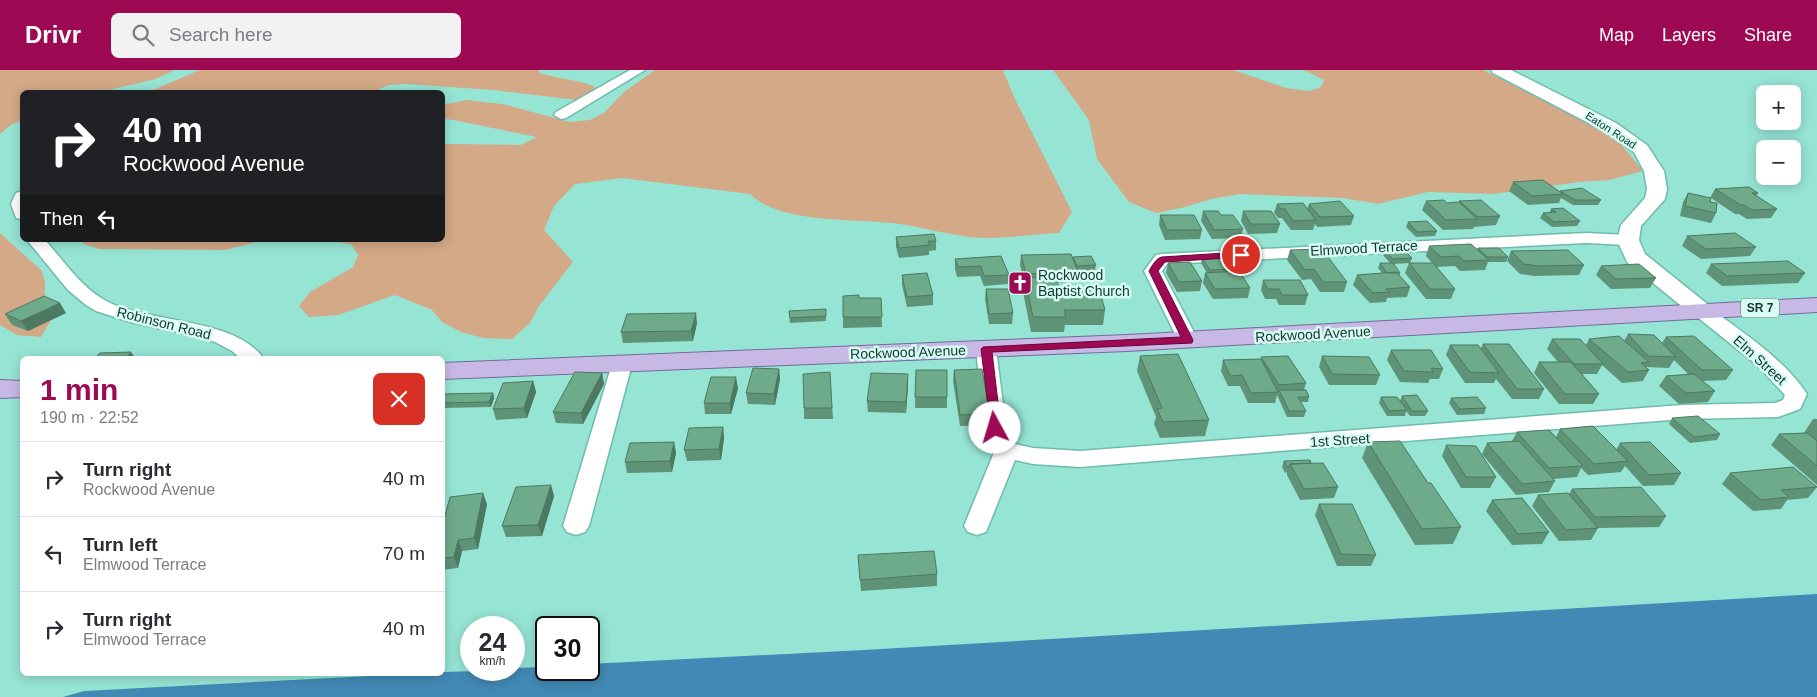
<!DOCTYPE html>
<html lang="en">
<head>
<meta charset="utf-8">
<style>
	body { margin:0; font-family:Helvetica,sans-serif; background:#f2f2f3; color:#2b2b33; height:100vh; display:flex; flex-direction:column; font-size:19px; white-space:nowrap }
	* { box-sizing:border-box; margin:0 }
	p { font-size:16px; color:#7c7c81 }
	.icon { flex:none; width:28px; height:28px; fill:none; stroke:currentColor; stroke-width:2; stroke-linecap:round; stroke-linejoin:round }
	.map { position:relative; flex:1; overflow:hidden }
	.side { position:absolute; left:20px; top:286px; width:425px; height:320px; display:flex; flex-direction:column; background:#fff; border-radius:8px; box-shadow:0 2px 12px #0003 }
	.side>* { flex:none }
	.hud { position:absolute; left:20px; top:20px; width:425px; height:152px; border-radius:8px; box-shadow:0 2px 12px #0003; background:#202124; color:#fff; overflow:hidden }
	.buttons { position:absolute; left:1756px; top:15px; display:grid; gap:10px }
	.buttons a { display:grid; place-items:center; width:45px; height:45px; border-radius:8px; background:#fff; box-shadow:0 2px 12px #0003; font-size:25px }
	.speed { position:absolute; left:460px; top:546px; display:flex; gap:10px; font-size:25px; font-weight:700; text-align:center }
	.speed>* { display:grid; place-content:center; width:65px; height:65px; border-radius:50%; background:#fff; box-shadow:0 2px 12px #0003; line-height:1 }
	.speed small { font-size:12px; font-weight:400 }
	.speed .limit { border:2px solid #111; border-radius:8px; background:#fff; color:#111 }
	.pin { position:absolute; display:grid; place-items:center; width:42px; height:42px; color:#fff; margin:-21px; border:2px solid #fff; border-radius:50%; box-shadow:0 1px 5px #0007 }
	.me { position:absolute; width:55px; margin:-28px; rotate:354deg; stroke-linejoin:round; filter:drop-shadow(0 0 4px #0008) }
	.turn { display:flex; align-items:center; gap:18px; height:105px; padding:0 20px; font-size:22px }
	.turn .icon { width:65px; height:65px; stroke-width:2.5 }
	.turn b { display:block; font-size:35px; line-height:42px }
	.then { display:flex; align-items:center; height:48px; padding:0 20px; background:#0003; gap:10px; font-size:19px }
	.round { display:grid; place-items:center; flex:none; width:52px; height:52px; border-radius:8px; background:#f2f2f3 }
	.overview { display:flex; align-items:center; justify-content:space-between; height:85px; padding:0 20px }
	h1 { font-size:30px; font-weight:700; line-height:38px; color:#9e0953 }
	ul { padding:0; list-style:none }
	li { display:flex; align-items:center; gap:15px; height:75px; padding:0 20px; border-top:1px solid #e1e1e2 }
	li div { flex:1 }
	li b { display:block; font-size:19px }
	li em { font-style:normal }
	header { display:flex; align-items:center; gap:30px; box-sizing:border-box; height:70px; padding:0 25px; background:#9e0953; color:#fff }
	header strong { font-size:24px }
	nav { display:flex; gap:28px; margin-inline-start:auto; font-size:18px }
	.search { width:350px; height:45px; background:#f2f2f3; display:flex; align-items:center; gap:12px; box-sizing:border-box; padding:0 18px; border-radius:8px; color:#7c7c81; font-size:19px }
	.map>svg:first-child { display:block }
	.green { fill:#d3a987 }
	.water { fill:#4389b6 }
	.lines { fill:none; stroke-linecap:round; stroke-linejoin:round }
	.minor-casing { stroke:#6fbbac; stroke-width:3 }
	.tertiary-casing { stroke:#6fbbac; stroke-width:3 }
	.primary-casing { stroke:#726b9c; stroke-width:2 }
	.minor { fill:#fff; fill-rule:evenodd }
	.tertiary { fill:#fff; fill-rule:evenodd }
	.primary { fill:#c8b8e6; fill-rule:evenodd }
	.wall { fill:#5f9377 }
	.shaded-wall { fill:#4d7861 }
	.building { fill:#6eab8a; stroke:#4d7861 }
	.route { fill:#9e0953; stroke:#670636 }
	.labels { text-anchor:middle; stroke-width:5; stroke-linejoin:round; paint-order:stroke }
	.far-street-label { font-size:11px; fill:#163631; stroke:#d7fcf4 }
	.shield { fill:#d7fcf4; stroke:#50716c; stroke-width:1 }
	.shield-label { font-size:12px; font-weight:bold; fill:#163631 }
	.street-label { font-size:14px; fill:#163631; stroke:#d7fcf4 }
	.poi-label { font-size:14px; fill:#163631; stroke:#d7fcf4; text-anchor:start }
</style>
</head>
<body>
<header>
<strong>Drivr</strong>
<div class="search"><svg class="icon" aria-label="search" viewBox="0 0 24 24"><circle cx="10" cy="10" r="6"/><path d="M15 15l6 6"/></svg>Search here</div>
<nav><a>Map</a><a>Layers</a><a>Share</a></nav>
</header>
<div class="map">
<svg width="1817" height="627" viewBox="0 0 1817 627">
	<rect width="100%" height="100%" fill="#96e4d4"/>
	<path class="green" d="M0 0H175L156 9 100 22H22V50L11 55 0 64Z
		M200 0H538L540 3C558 9 577 9 595 17L592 24 577 30 493 20 407 14 388 15 374 22H148Z
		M655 0H1003L1014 27 1072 142 1059 163C1035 164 1011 168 987 168 956 168 924 157 893 153 852 149 779 153 750 124L622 108 575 114 554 136 544 160 573 192 539 236 530 253 512 269 483 268 461 262 442 252 432 240 395 225 338 245 309 247 299 236 310 222 353 197 358 185 351 174 318 170H442L443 74 521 75 537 67 443 48V35L466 30 502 34 570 52 590 50 605 42 624 22Z
		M1053 0H1233L1286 18 1309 21 1321 17 1324 10 1304 0H1483L1592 55 1620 73 1643 101 1609 110 1579 112 1493 124 1428 122 1378 134 1343 128 1240 124 1211 129 1185 137 1156 143 1129 132 1097 89 1089 50Z
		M0 163 41 200 45 211V238L51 250 41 267 17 265 0 255Z
		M79 170H264L225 180 99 179 84 174Z"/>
	<path class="water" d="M1817 524V627H63L84 621 408 604H442L443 602 514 600V598L546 597V600H589V594L864 580Z"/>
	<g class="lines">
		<g class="minor-casing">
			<path id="minor" d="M630 0H645L566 48 561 49 554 45 556 42Z
				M22 121V149L16 148 11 134 16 123Z
				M1586 163 1628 165 1634 166 1637 170 1634 174 1628 175 1586 173 1167 194 1162 201 1198 270 1195 274 1188 276 1181 274 1178 270 1144 201 1156 185 1162 184Z
				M27 170H45C65 192 81 218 108 232 151 254 235 247 264 289H241L232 281 215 272 196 266 134 253 96 241 86 235 68 220Z
				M1703 236 1710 238C1743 263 1783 288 1807 324L1800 339 1778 347 1682 349 1080 397 1033 394 1015 390 986 462 977 465 968 462 964 456 995 380 984 358 976 279 979 275 986 273 993 275 996 279 1006 358 1015 374 1033 378 1080 381 1682 335 1775 333 1783 330 1785 325 1757 295 1696 246 1693 242 1696 238Z
				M622 288 629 290 632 294 589 456 585 462 576 465 567 462 563 456 612 294 615 290Z"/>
		</g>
		<g class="tertiary-casing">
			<path id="tertiary" d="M1491 0H1511L1616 53 1647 75 1664 101 1667 119 1665 129 1641 156 1639 170 1645 184 1711 237 1715 242 1711 247 1703 249 1695 247 1627 192 1617 170 1621 155 1645 128 1647 119 1644 101 1634 82 1604 61 1493 3Z"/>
		</g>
		<g class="primary-casing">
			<path id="primary" d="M1817 228V242L1127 281 442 309V293L1127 265Z
				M0 310 22 311V327L0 328Z"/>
		</g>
		<use href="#minor" class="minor"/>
		<use href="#tertiary" class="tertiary"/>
		<use href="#primary" class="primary"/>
	</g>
	<path class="wall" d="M1513 112 1560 122V121L1601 130 1598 135H1573L1561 128 1559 133 1528 135 1509 121Z
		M1715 119 1758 123 1756 126 1777 139 1771 148 1747 149 1739 144H1735L1711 128 1710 132 1716 143 1711 153 1680 146 1683 132 1688 123 1710 128Z
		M1426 131 1447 133 1459 132V131L1500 146 1496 155 1474 157 1473 159 1443 160 1422 140Z
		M1277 134 1307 139 1309 134 1354 146 1351 155 1317 157 1315 154 1313 160H1291L1282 148H1278L1274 143Z
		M1551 139 1580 151 1577 156 1552 157 1540 148 1543 143H1549Z
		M1203 141 1221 145 1243 159 1241 168 1212 169 1201 151Z
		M1243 141 1280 154 1277 163 1248 164 1241 151Z
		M1160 145 1202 160 1200 169 1165 170 1159 155Z
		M1408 152 1437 161 1435 166 1416 167 1406 157Z
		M1687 166 1756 177 1750 186 1701 189 1682 176Z
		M896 167 936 171V180L929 181V185L899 188 896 177Z
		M1429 176 1477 179 1478 178 1508 187 1506 192H1488L1485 200 1460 201 1455 196 1437 197 1455 219 1451 229H1426L1405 203 1409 193 1394 194 1400 203 1399 206 1410 217 1407 227 1387 228 1386 232 1370 233 1353 215 1357 205 1382 203 1378 198 1380 193H1390L1382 184 1383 179 1412 188 1410 193H1432L1426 186Z
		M1290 180 1347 212 1344 222H1320L1311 209 1302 210 1287 190Z
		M1511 181 1584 195 1579 205 1534 206 1520 204 1507 191Z
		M1021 185 1073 188 1096 195 1095 200 1078 201 1077 212 1057 213 1059 219 1105 240 1103 255H1065L1064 262H1031L1023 222 1024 211 1020 195Z
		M1001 186 1009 205 1008 214 984 216 980 206 957 207 955 199V189Z
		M1202 188 1232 199 1231 202 1250 218 1248 228 1213 229 1203 213 1205 203H1207L1201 193Z
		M1168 193 1202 211 1200 221 1177 222 1166 203Z
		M1711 194 1805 203 1798 213 1722 216 1706 203Z
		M1601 196 1656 208 1650 218 1611 219 1596 205Z
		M902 205 933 225V235L907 237 902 215Z
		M1263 210 1308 225 1305 235H1279L1276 229H1265L1261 220Z
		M986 219 1013 243 1012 254H989L985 229Z
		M859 228H881L882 257 843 258V247Z
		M826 239V251L790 253 789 241Z
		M66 243 28 261 12 255 5 244Z
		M697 253 693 271 623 273 621 262Z
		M1628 264 1662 273 1666 267 1733 300 1726 310 1703 311 1715 321 1708 332 1679 334 1659 316 1666 306 1688 304 1674 290 1669 298 1646 297 1649 300 1643 311 1622 313 1602 295 1597 304H1582L1599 324 1593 334H1559L1534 303 1539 292H1558L1547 279 1552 269 1586 275 1589 269 1624 271Z
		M1483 274 1544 319 1539 329H1512L1496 309 1494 313H1465L1446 285 1450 275 1481 278Z
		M1391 280 1443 299 1439 309H1430L1428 313 1400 312 1387 290Z
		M1140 286 1209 350 1205 366 1160 368 1154 354 1156 347 1137 301Z
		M1322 286 1380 305 1376 315H1329L1319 297Z
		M1261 287 1306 313 1304 320 1309 327 1308 332H1301L1306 341 1304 347H1287L1277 325 1275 333H1248L1240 316H1228L1221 301 1223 290 1261 289Z
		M779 299 780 309 775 335 748 334 746 323Z
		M916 300 947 327V338H915Z
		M954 300 990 344V355L960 356 953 311Z
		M830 302 833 349H804V338Z
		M602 303 604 314 583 354 556 353 553 342Z
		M533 311 536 322 527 348 496 350 493 339Z
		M908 315 906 343 868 342 867 331Z
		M738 318 731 344H705L704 333Z
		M493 323 494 328 491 337 442 338V324Z
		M1402 326 1428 341 1425 346H1410L1406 341 1405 346H1387L1379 333 1381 327 1400 331Z
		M1451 328 1486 338 1484 344 1457 345 1449 333Z
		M1672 348 1720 364 1717 370 1690 373 1669 354Z
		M1813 349H1817V415L1771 375 1779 364 1804 363Z
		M723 357 724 368 721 390 687 391 684 380Z
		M1560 359 1616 380 1620 373 1681 403 1674 415 1643 416 1625 396 1621 402 1588 405 1581 398 1577 407 1553 409 1555 411 1549 422 1516 425 1482 384 1487 373 1512 371 1517 362 1556 367Z
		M674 372 676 383 672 402 627 403 625 392Z
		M1368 372 1428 413 1461 457 1453 474 1415 475 1362 388Z
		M1446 375 1496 407 1490 418H1461L1442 386Z
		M1284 391 1311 393 1338 417 1334 428 1300 430 1287 405V402L1285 403 1282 397Z
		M1730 403 1817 417 1808 428 1787 430 1781 439 1753 441 1722 414Z
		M551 415 554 426 542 466 506 467 502 456Z
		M1572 419 1666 446 1659 457 1598 458 1591 470 1559 471 1532 436 1538 425 1569 424Z
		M1492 430 1549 462 1542 474 1512 475 1486 441Z
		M487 434 478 479 462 481 458 498 442 500V457Z
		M1319 434 1376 485 1371 496H1337L1315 445Z
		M858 485 937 504V516L861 521Z"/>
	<path class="shaded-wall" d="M60 233 66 243 28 261 21 251Z
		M696 243 697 253 693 271 691 261Z
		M131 282 135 288 133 289H125Z
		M779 299 780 309 775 335 774 324Z
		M602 303 604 314 583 354 581 343Z
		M908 304V315L906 343V332Z
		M736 307 738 318 731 344 730 333Z
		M533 311 536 322 527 348 524 338Z
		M493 323 494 328 491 337 489 332Z
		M723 357 724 368 721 390 719 379Z
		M674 372 676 383 672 402 670 391Z
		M551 415 554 426 542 466 538 455Z
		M483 423 487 434 478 479 474 468Z
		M458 470 462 481 458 498 454 487Z"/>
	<path class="building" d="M1543 110 1563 124 1532 126 1513 112Z
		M1749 117 1758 123H1752L1777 139 1752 140 1744 135H1741L1715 119Z
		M1582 118 1601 130H1575L1560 121Z
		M1688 123 1711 128 1710 132 1717 133 1716 143 1685 136Z
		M1444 130 1447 133 1459 132 1477 149 1446 150 1426 131Z
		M1481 130 1500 146 1478 147 1459 131Z
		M1340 131 1354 146 1320 147 1309 134Z
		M1303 133 1316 150 1293 151 1285 139H1281L1277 134Z
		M1563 138 1580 151 1554 152 1543 143 1556 142 1551 139Z
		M1203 141H1218L1221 145H1233L1243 159 1214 160Z
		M1243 141H1271L1280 154H1251Z
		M1160 145H1194L1202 160H1167Z
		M1427 151 1437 161 1417 162 1408 152Z
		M1735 163 1756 177 1706 179 1687 166Z
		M934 164 936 171H928L930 175 899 178 896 167Z
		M1471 174 1489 190 1464 191 1459 186 1441 187 1429 176Z
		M1402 178 1412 188 1393 189 1383 179Z
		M1478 178H1499L1508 187H1487Z
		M1322 179 1347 212H1323L1314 199 1305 200 1290 180Z
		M1568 180 1584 195 1538 196 1524 194 1511 181Z
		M1071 184 1078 202 1026 204 1021 185Z
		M1001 186 1009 205 984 206 981 196 958 197 955 189Z
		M1091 186 1096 195 1077 196 1073 187Z
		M1224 187 1232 199 1210 200 1202 188Z
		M1788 191 1805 203 1727 206 1711 194Z
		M1190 192 1202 211 1179 212 1168 193Z
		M1380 193H1393L1400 203H1387Z
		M1409 193H1433L1455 219H1430Z
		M1639 194 1656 208 1616 209 1601 196Z
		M1239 201 1250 218 1215 219 1205 203Z
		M1396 202 1410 217 1386 219 1390 222 1373 223 1357 205Z
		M927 203 933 225 907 227 902 205Z
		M1056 207 1059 219H1099L1105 240H1064L1066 247H1033L1025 208Z
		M1263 210H1300L1308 225H1282L1279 219H1268Z
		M986 219H1008L1013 243 989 244Z
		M859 225V228H881L882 247H843V226Z
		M44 226 60 233 21 251 5 244Z
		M826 239V246L790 248 789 241Z
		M696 243 691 261 621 262 627 244Z
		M1628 264 1654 265 1676 287 1648 286Z
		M1619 266 1649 292 1641 293 1649 300 1628 302 1589 269Z
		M1694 266 1733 300H1702L1666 267Z
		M1552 269H1580L1603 294H1574Z
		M1483 274H1509L1544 319H1517Z
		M1450 275H1478L1499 303 1470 302Z
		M1391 280H1431L1443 299 1431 298 1433 302 1404 301Z
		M131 282 125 289H94L100 283Z
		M1178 284 1209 350 1163 352 1157 339 1162 338 1140 286Z
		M1288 286 1306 313 1279 315 1261 287Z
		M1322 286 1369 287 1380 305 1332 304Z
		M1261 289 1278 322 1251 323 1242 305 1230 306 1223 290Z
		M1539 292H1571L1599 324H1565Z
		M753 298 779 299 774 324 746 323Z
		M982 299 990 344 960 345 954 300Z
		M916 300H947V327H915Z
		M575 302 602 303 581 343 553 342Z
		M830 302 832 338H804L803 304Z
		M871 303 908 304 906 332 867 331Z
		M1694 304 1715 321 1686 323 1666 306Z
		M711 307H736L730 333H704Z
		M533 311 524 338 493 339 503 313Z
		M1279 320H1306L1309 327H1298L1306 341H1289Z
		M493 323 489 332 442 333V324Z
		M1417 325 1428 341H1412L1402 326Z
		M1381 327H1397L1407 340 1389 341Z
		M1477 327 1486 338 1460 339 1451 328Z
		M1698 346 1720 364 1694 367 1672 348Z
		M1593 356 1628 391 1594 394 1560 359Z
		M723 357 719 379 684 380 689 358Z
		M1549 360 1583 396 1549 398 1517 362Z
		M1807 363 1817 371V396L1779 364Z
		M1400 371 1428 413H1431L1461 457 1422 459 1368 372Z
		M1519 371 1555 411 1522 414 1487 373Z
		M674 372 670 391 625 392 630 373Z
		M1650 372 1681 403 1649 405 1620 373Z
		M1446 375 1476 376 1496 407H1466Z
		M1310 390 1311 393 1290 394 1289 397H1287L1284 391Z
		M1323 393 1338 417 1304 419 1290 394Z
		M1793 397 1817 417 1781 420 1789 427 1761 430 1730 403Z
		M551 415 538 455 502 456 516 417Z
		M1641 417 1666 446 1595 447 1572 419Z
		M483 423 474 468 458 470 454 487 442 488V457L450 427Z
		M1568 423 1598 458 1566 460 1538 425Z
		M1522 428 1549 462 1518 464 1492 430Z
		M1319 434H1352L1376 485 1341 484Z
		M934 481 937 504 860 510 858 485Z"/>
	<path class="route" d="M1241 182 1244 183V187L1165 192 1158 201 1193 270 1192 273 992 282 1001 358 995 361 991 360 981 279 983 277 1181 267 1149 201C1152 196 1156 188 1162 187Z"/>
	<defs>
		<g id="church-square" transform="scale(1.25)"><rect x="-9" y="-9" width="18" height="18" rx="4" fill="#9e0953" stroke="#d7fcf4"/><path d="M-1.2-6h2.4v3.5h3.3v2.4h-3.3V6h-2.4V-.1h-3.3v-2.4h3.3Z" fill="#fff"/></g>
	</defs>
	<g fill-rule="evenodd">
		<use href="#church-square" x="1020" y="213"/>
	</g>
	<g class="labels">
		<g class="far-street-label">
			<text transform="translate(1611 60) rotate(33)" y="4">Eaton Road</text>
		</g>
		<rect class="shield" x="1741" y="228.5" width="38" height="19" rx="4"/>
		<g class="shield-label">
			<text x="1760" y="242">SR 7</text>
		</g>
		<g class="street-label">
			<text transform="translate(1364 178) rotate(-3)" y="5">Elmwood Terrace</text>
			<text transform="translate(164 253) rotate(14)" y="5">Robinson Road</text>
			<text transform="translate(1313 264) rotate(-3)" y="5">Rockwood Avenue</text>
			<text transform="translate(908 282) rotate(-2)" y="5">Rockwood Avenue</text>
			<text transform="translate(1760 290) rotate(42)" y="5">Elm Street</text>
			<text transform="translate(1340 370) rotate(-4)" y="5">1st Street</text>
		</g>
		<g class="poi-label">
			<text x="1038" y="210">Rockwood<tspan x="1038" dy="16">Baptist Church</tspan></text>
		</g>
	</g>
</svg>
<div class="buttons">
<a>+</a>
<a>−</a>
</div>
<div class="speed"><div>24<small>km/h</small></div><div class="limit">30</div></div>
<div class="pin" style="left:1241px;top:185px;background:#d93025"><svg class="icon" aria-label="arrive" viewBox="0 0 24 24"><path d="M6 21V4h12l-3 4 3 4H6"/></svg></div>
<svg class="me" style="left:995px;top:358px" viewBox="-20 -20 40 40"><circle r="19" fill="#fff"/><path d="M0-13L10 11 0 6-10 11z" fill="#9e0953"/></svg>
<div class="hud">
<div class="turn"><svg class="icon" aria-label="right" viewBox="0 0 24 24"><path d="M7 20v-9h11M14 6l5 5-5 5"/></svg><div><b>40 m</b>Rockwood Avenue</div></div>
<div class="then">Then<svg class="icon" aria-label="left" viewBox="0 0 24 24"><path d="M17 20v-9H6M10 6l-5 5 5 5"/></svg></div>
</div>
<section class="side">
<div class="overview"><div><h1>1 min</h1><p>190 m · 22:52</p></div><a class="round" style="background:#d93025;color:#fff"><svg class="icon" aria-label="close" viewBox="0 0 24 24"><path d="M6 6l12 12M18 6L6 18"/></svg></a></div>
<ul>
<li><svg class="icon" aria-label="right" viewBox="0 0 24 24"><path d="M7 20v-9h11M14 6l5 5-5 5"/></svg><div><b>Turn right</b><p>Rockwood Avenue</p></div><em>40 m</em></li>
<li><svg class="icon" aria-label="left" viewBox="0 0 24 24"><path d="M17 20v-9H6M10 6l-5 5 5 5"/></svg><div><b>Turn left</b><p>Elmwood Terrace</p></div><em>70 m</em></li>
<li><svg class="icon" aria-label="right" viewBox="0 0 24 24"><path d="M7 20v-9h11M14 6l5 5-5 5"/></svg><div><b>Turn right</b><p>Elmwood Terrace</p></div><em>40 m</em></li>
</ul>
</section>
</div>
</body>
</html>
